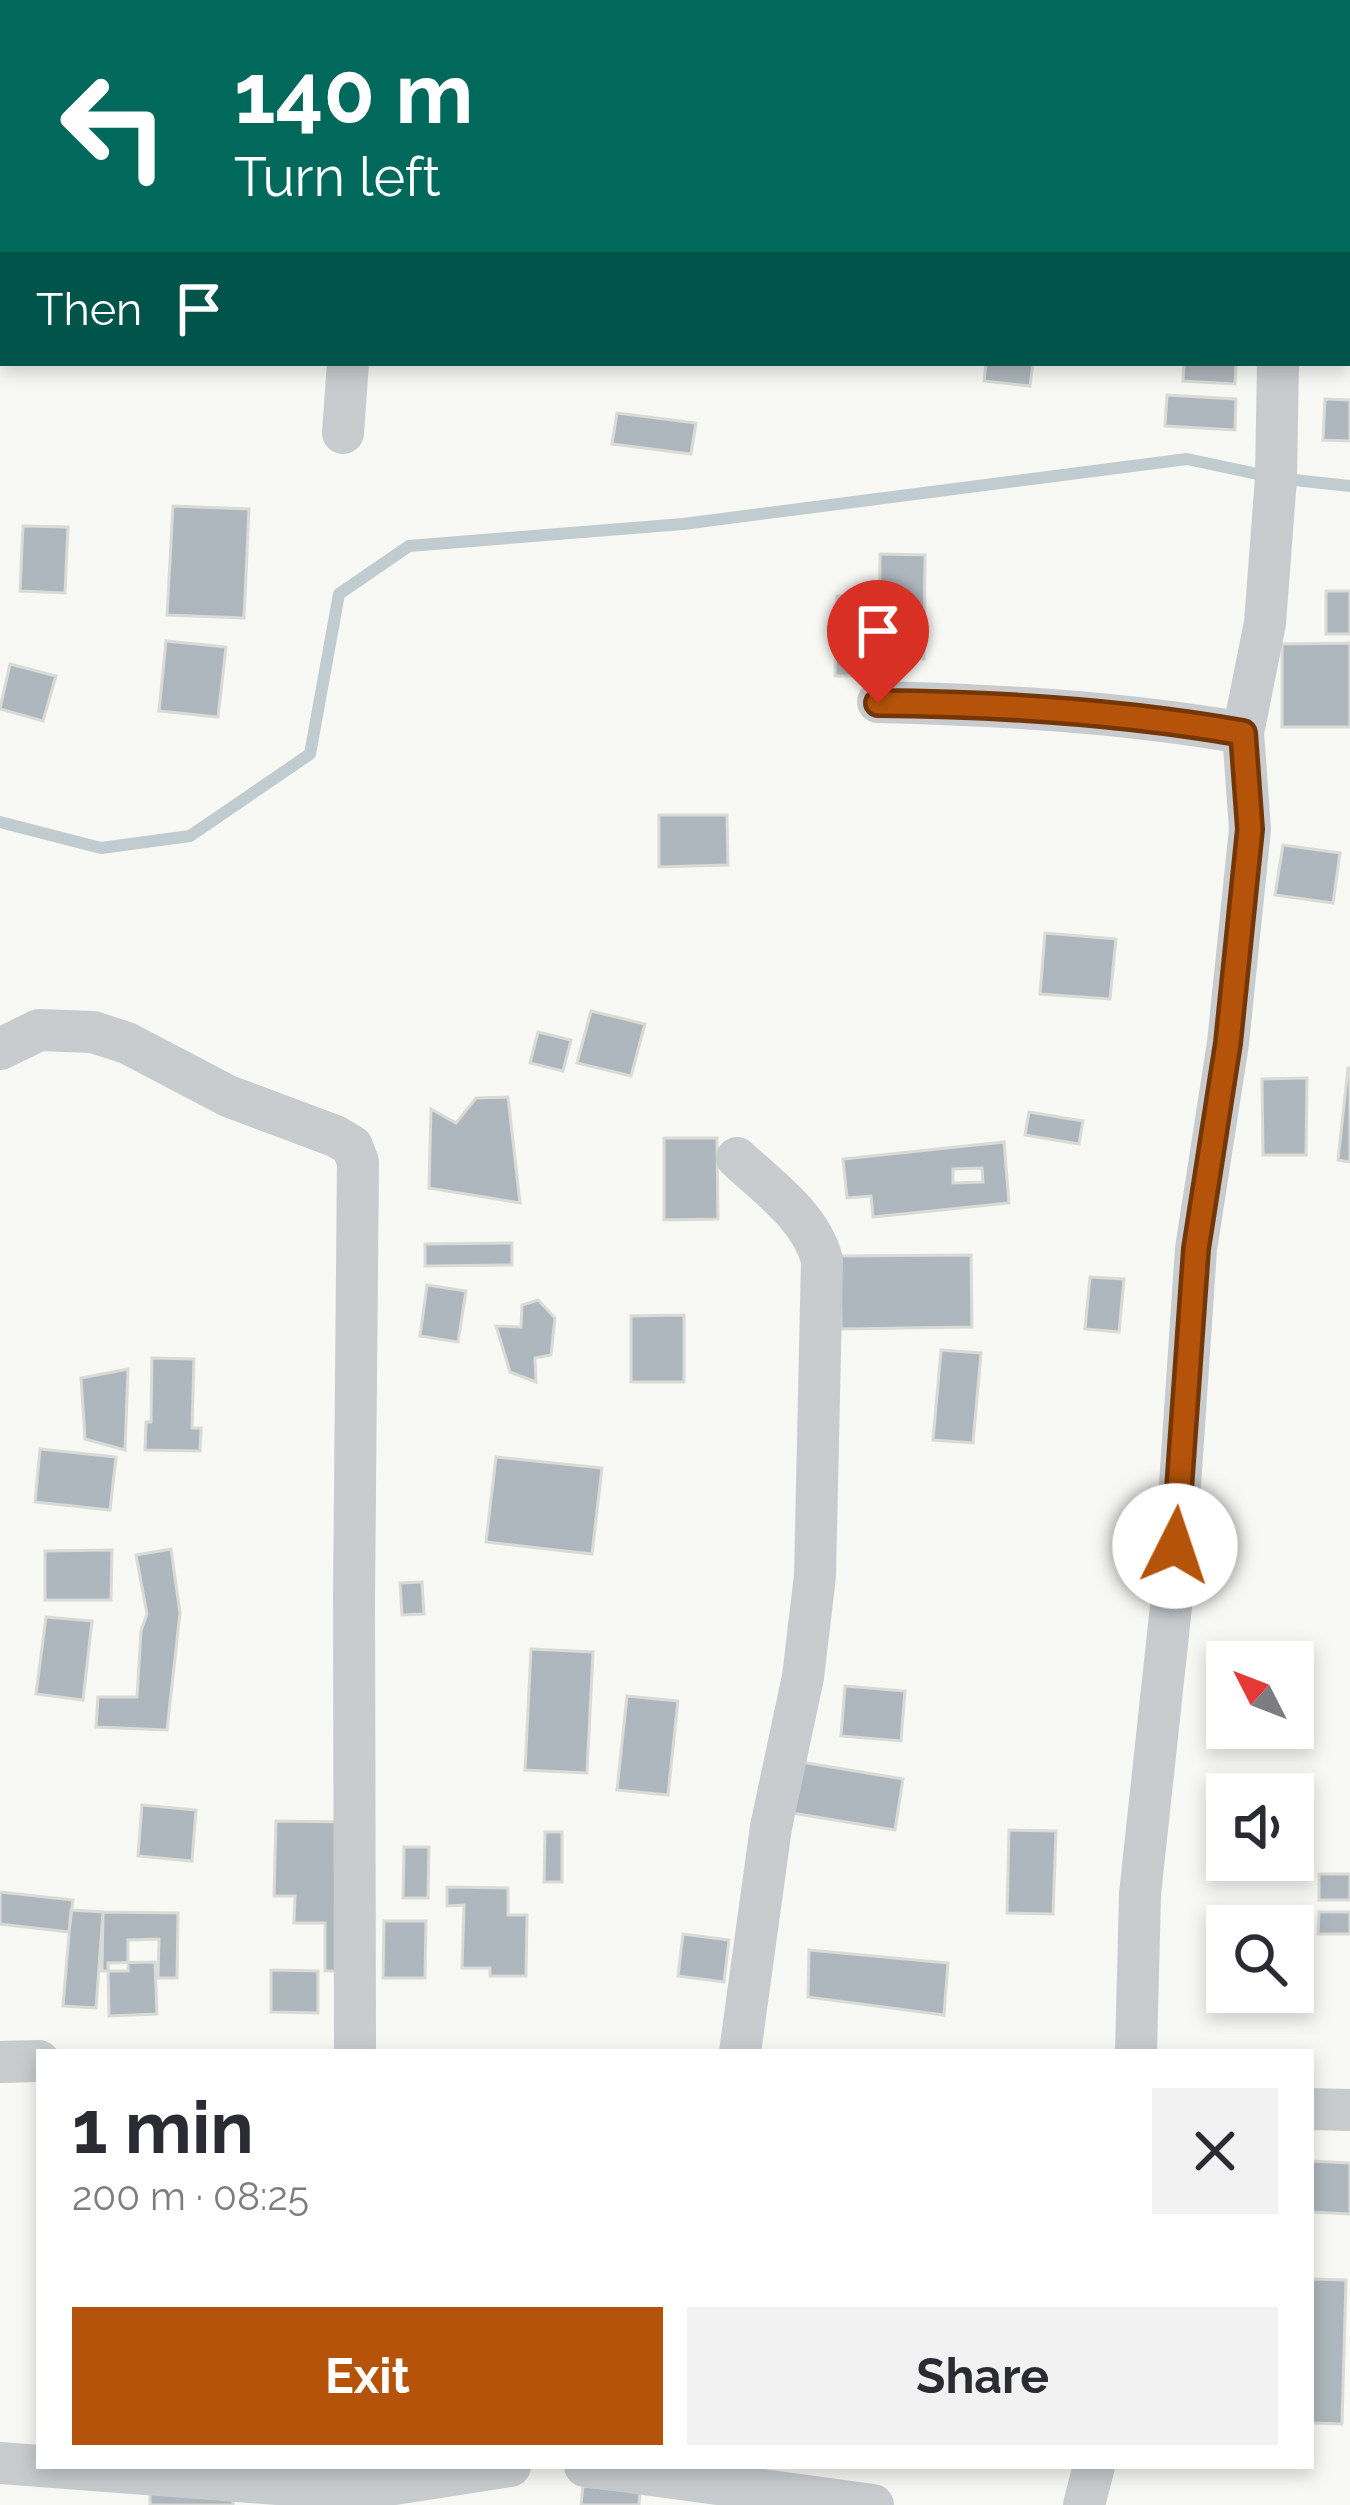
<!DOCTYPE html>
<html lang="en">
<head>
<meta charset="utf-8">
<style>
	body { margin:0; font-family:Raleway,sans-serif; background:#f2f2f3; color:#2b2b33; height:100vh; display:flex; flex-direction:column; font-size:45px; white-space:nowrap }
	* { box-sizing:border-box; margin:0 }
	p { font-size:39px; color:#7c7c81 }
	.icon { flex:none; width:66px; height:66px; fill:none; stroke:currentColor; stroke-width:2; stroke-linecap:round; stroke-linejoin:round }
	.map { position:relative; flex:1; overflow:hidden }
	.drawer { position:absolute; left:36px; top:2049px; width:1278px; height:420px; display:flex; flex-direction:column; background:#fff; border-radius:0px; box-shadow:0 6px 18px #0003 }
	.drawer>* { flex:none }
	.guide { position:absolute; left:0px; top:0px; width:1350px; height:366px; box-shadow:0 6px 18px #0003; background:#00695c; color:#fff; overflow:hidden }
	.needle { width:78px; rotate:312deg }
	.controls { position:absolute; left:1206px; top:1641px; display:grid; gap:24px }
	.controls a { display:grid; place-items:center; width:108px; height:108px; border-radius:0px; background:#fff; box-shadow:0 6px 18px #0003; font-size:60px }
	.pin { position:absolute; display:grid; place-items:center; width:102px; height:102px; color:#fff; margin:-123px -51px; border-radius:50% 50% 50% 0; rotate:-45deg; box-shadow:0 0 12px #0007 }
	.pin .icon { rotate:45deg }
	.me { position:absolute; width:132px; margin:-66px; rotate:4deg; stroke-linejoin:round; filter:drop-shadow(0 0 9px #0008) }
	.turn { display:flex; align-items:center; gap:42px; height:252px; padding:0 36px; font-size:54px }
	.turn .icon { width:156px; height:156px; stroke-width:2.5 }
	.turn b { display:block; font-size:84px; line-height:102px }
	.then { display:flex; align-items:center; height:114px; padding:0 36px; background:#0003; gap:24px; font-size:45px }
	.round { display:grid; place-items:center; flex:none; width:126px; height:126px; border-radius:0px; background:#f2f2f3 }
	.head { display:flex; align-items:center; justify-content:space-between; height:204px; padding:0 36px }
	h1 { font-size:72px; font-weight:700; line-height:90px }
	.button { display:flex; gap:24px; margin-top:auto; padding:24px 36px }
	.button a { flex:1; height:138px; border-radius:0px; background:#b45309; color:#fff; font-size:48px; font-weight:700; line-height:138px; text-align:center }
	.button a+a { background:#f2f2f3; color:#2b2b33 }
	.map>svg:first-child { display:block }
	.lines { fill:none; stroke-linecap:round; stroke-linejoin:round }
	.stream { stroke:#c1ccd1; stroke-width:12 }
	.building { fill:#aeb7bd; stroke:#dadad7; stroke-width:3; fill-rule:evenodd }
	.path { stroke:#bfc2c4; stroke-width:8; stroke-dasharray:6 6; stroke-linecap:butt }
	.minor { stroke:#c8cccf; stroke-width:42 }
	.route-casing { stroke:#753606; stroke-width:30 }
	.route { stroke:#b45309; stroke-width:21 }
</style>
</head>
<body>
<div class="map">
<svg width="1350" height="2505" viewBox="0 0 1350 2505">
	<rect width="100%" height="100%" fill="#f8f8f5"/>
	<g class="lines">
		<path class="stream" d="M0 822 101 848 190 836 310 754 339 594 409 546 683 524 1187 459 1276 478 1350 486"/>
	</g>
	<path class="building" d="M0 0H17V3H3L1 65Z
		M986 363H1033L1030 386 984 381Z
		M1184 363H1236L1235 384 1183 381Z
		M1167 395 1236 399 1235 430 1165 426Z
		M1325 399 1350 400V441L1323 440Z
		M617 413 696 423 691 454 612 444Z
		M173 506 249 509 244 618 167 615Z
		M23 526 68 527 65 593 20 591Z
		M880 554 925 555 924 659 879 658Z
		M1326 591H1350V634H1326Z
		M837 596H868L867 676H835Z
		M166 641 226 647 218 717 159 711Z
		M1350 643V727H1282V644Z
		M10 664 56 676 43 721 0 709Z
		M659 815H727L728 865 659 867Z
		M1283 845 1340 853 1333 903 1275 895Z
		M1045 933 1116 939 1110 999 1040 994Z
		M591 1011 645 1024 631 1076 577 1063Z
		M538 1032 571 1040 563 1071 530 1063Z
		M1348 1068H1350V1162L1338 1160Z
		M1307 1078 1306 1155H1263L1262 1079Z
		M508 1097 520 1203 429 1188 431 1109 456 1123 476 1098Z
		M1029 1112 1083 1121 1079 1144 1025 1135Z
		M664 1138H717L718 1219 664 1220Z
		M1004 1142 1009 1203 873 1217 871 1196 847 1198 843 1159ZM982 1168 983 1182 953 1183V1169Z
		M512 1243V1265L425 1266V1244Z
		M971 1255 972 1327 841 1329 840 1256Z
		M1090 1277 1124 1279 1119 1332 1085 1329Z
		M427 1285 466 1291 458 1342 420 1336Z
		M538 1300 555 1318 551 1355 535 1358 536 1382 510 1372 496 1326 521 1327 522 1305Z
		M684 1315V1382H631V1316Z
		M941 1350 981 1353 973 1443 933 1440Z
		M152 1358 194 1359 192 1428H201L200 1451 145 1450 146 1422H151Z
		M128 1369 125 1450 85 1439 81 1378Z
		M40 1449 116 1457 110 1510 35 1502Z
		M496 1457 602 1468 592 1554 486 1542Z
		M171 1549 180 1613 167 1730 96 1727 98 1697H137L141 1631 147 1614 136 1555Z
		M112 1550 111 1600H45V1551Z
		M422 1582 424 1614 402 1615 400 1583Z
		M46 1617 92 1621 83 1700 36 1694Z
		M1243 1648 1299 1652 1294 1712 1293 1662H1242Z
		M531 1649 593 1652 587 1773 525 1770Z
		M845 1686 905 1691 901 1741 841 1736Z
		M627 1696 678 1701 668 1795 617 1790Z
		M801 1762 903 1779 895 1830 792 1813Z
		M142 1805 196 1810 192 1861 138 1856Z
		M276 1821 350 1822 347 1971H325V1923H294L295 1896H274Z
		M1009 1830 1056 1831 1053 1914 1007 1913Z
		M545 1832H562V1882H544Z
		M404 1847H429L428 1898H403Z
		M1319 1874H1350V1900H1319Z
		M447 1887 508 1888V1915H527L526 1976H490V1968H462L464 1905 447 1906Z
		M0 1892 73 1900 69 1932 0 1924Z
		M71 1910 103 1912 96 2008 63 2006Z
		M103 1912 178 1913 177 1978H158L159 1939 128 1940V1971H102Z
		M1319 1912H1350V1934H1318Z
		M384 1921H426L425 1978H383Z
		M683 1934 729 1940 724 1982 678 1976Z
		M809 1950 948 1963 944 2015 808 1997Z
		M155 1962 157 2014 109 2016 108 1963Z
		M271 1970 318 1971V2013L271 2012Z
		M1311 2161 1350 2163V2214L1311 2212Z
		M1311 2279 1346 2280 1342 2424 1311 2423Z
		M150 2480 233 2497V2505H150Z
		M583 2486 640 2492 639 2505H581Z"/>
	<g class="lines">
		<path class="path" d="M283 0 286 3
			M1086 0 1090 3"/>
		<path class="minor" d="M367 0V3
			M1303 0 1304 3
			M343 433 348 363
			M878 702C1000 705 1122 712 1243 733
			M0 1049 39 1030 93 1032 127 1043 228 1096 335 1136 352 1146 358 1162 354 1596 355 2052
			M737 1158C768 1187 811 1217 822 1260L815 1576 803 1677 771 1827 740 2052
			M1136 2052 1140 1894 1173 1588 1196 1249 1228 1043 1250 829 1243 733 1265 623 1276 478 1278 363
			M0 2062 39 2061
			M1311 2109 1350 2110
			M0 2463 356 2490 510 2466
			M585 2466 873 2505
			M1084 2505 1094 2466"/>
	</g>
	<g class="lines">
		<g class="route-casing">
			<path id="route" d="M878 703C999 704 1123 712 1243 733L1250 829 1228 1043 1196 1249 1175 1546"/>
		</g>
		<use href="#route" class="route"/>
	</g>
</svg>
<div class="controls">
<a><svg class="needle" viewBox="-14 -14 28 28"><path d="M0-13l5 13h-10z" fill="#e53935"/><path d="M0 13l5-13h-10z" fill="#7c7c81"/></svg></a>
<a><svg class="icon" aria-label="sound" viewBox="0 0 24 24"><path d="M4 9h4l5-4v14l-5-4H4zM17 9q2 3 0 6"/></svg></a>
<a><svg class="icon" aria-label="search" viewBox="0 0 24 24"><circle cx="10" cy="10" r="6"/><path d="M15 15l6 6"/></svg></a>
</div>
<div class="pin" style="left:878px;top:703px;background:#d93025"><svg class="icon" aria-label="arrive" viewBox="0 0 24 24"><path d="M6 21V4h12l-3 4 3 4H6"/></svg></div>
<svg class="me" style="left:1175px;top:1546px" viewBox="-20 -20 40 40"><circle r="19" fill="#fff"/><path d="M0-13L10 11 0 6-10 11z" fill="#b45309"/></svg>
<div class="guide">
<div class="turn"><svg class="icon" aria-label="left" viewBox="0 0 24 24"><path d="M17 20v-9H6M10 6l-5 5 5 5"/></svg><div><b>140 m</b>Turn left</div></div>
<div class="then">Then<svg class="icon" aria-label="arrive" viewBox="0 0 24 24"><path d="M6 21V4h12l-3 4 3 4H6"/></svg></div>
</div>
<section class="drawer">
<div class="head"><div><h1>1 min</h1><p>200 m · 08:25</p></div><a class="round"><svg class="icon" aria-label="close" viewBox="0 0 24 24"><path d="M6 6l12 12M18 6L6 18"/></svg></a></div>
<div class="button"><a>Exit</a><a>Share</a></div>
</section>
</div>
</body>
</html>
